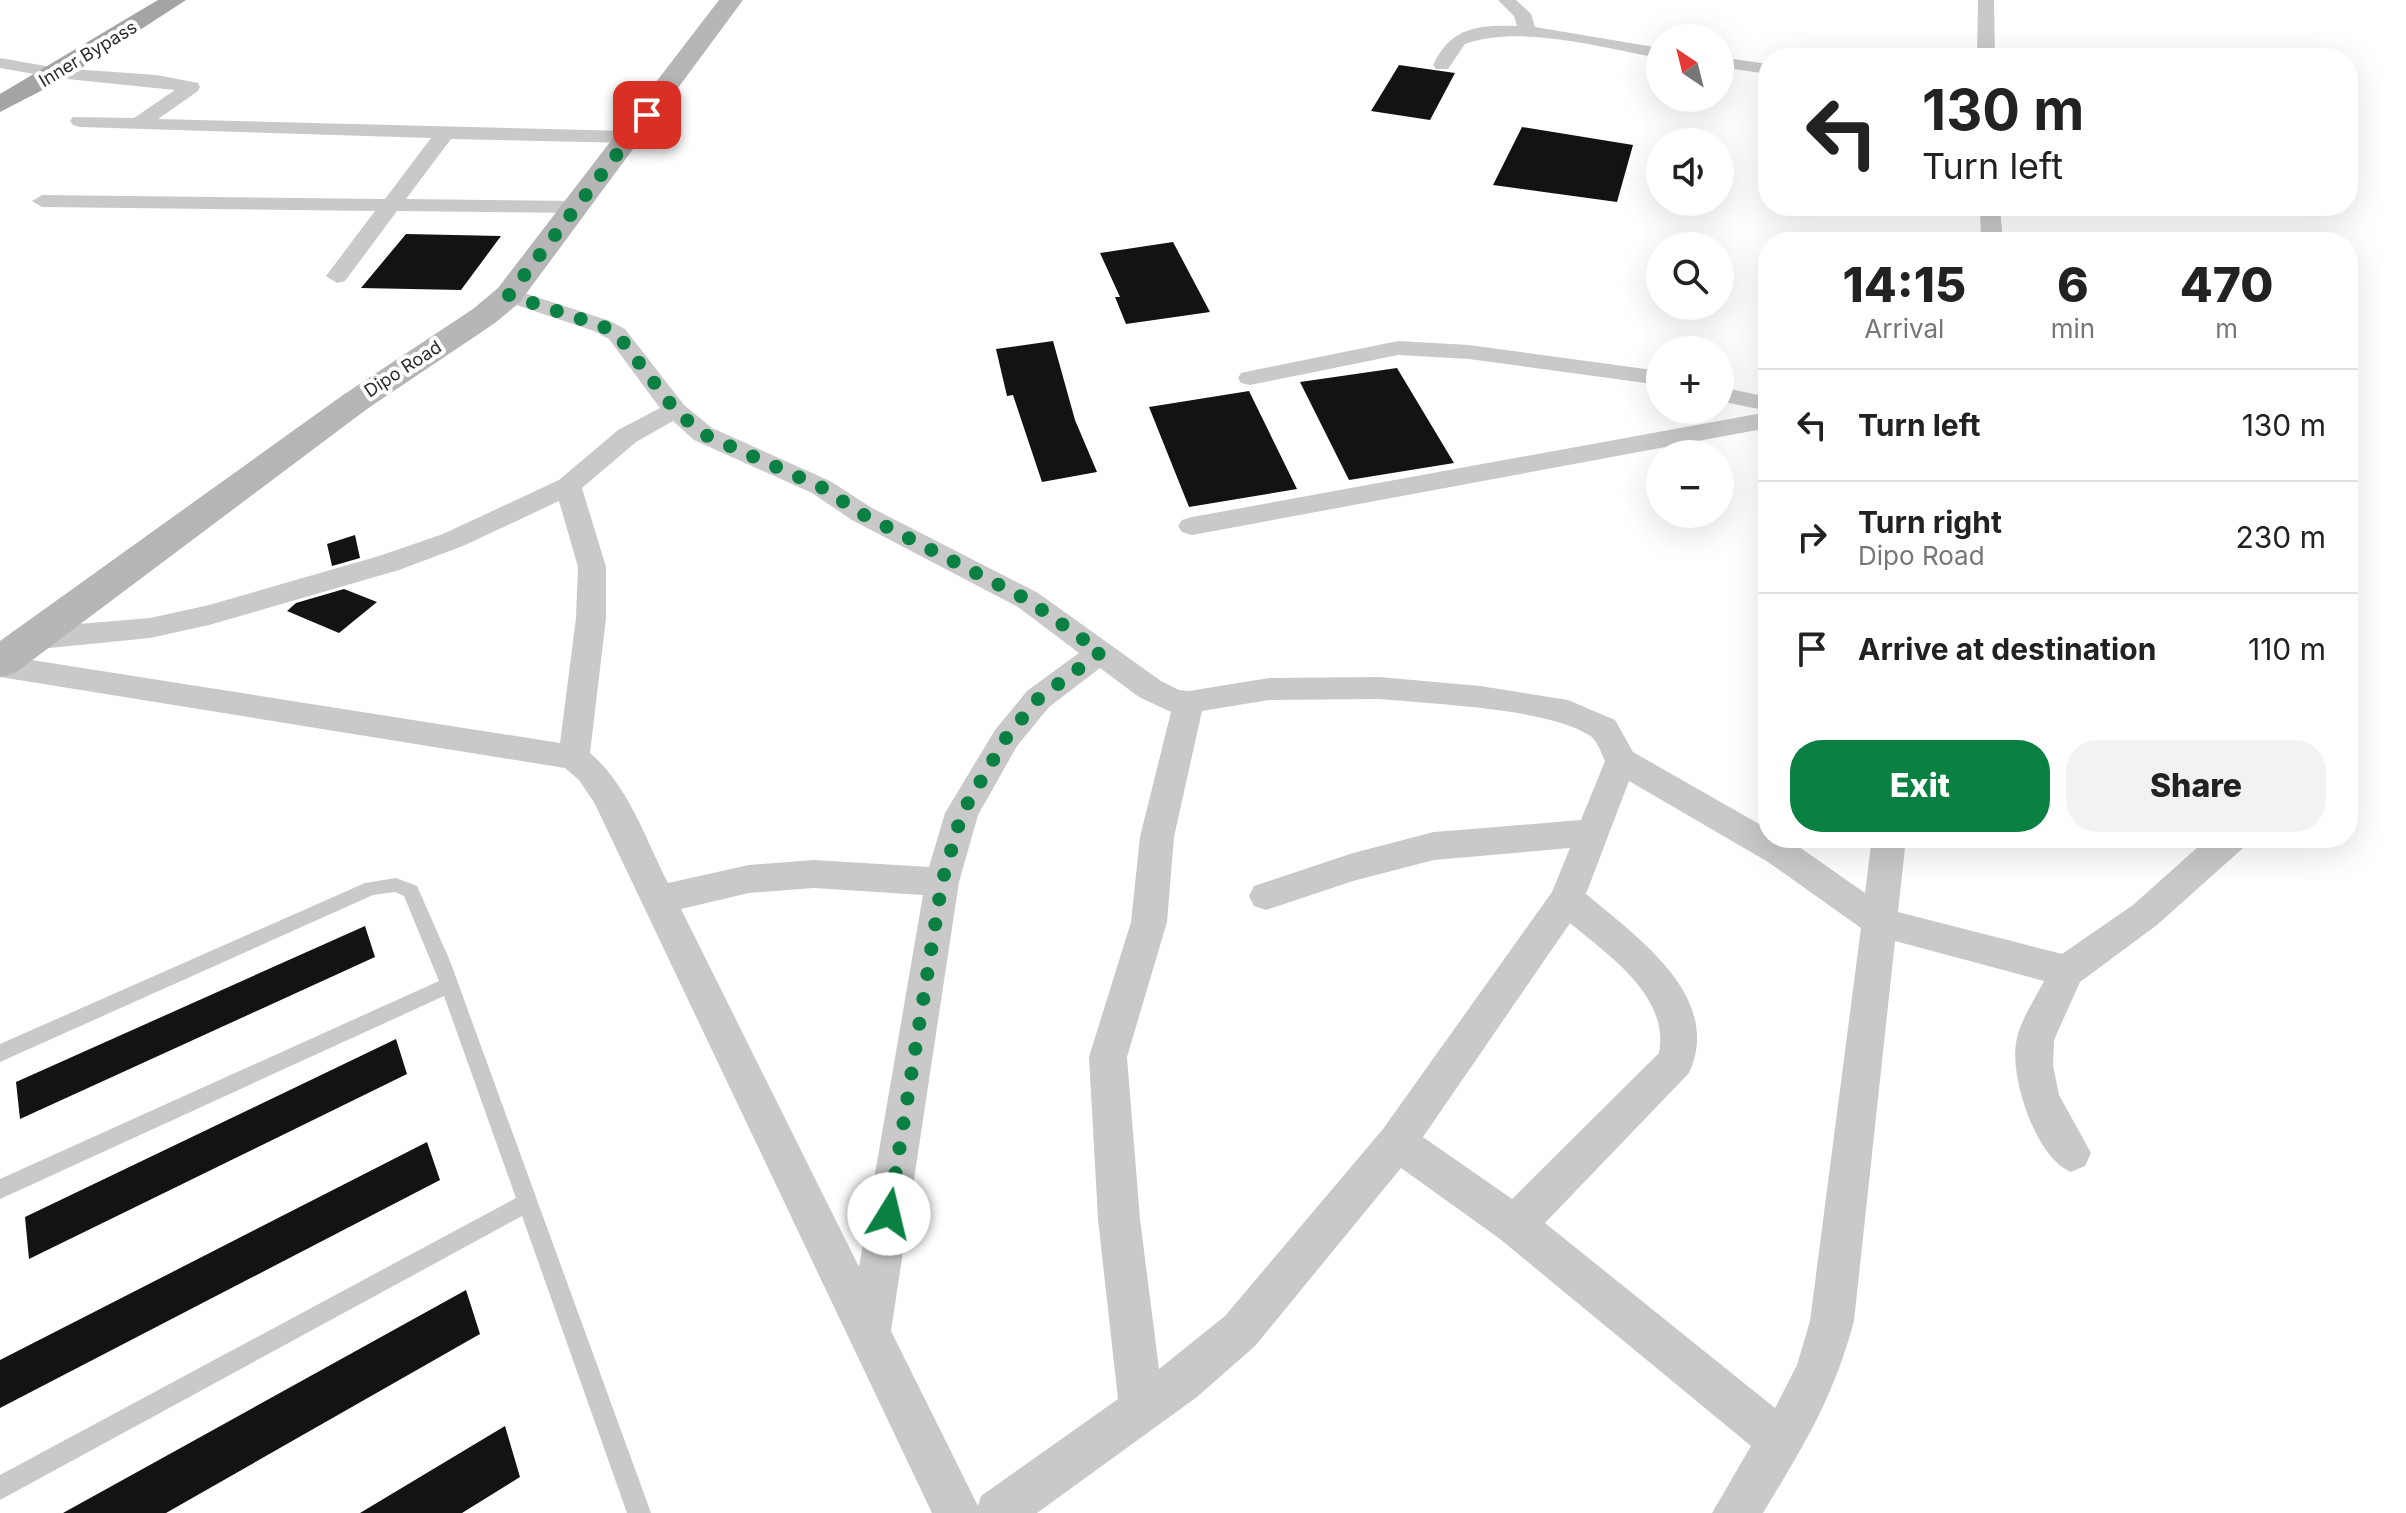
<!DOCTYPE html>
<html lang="en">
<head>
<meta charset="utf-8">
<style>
	body { margin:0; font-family:Inter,sans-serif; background:#f2f2f2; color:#222; height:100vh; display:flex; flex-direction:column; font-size:30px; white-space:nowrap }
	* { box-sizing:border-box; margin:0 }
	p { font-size:26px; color:#767676 }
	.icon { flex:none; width:44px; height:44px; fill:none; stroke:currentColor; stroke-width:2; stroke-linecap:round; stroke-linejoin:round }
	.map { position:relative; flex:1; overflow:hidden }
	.panel { position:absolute; left:1758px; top:232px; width:600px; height:616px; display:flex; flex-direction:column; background:#fff; border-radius:32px; box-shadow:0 8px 32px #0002 }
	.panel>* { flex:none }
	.hud { position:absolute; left:1758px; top:48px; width:600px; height:168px; border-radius:32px; box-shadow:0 8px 32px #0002; background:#fff; color:#222; overflow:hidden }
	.needle { width:52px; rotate:325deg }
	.tools { position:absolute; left:1646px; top:24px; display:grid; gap:16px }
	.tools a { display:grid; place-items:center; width:88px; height:88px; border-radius:50%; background:#fff; box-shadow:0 8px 32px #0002; font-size:40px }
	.pin { position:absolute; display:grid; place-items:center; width:68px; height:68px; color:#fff; margin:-34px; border-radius:16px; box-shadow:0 4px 12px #0006 }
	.me { position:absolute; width:88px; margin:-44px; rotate:9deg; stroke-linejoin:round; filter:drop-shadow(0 0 6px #0008) }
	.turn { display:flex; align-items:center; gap:28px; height:168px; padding:0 32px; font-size:36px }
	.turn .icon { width:104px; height:104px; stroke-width:2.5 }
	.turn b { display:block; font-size:56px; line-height:68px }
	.eta { display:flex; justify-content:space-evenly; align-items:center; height:136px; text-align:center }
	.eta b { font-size:48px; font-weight:800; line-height:56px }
	.cta { display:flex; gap:16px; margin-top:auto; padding:16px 32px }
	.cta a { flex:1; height:92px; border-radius:32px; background:#0b8043; color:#fff; font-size:32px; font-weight:800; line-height:92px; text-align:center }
	.cta a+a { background:#f2f2f2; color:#222 }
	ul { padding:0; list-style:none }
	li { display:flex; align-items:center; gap:24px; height:112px; padding:0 32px; border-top:2px solid #e0e0e0 }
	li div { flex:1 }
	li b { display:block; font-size:30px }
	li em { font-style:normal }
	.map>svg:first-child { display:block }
	.building { fill:#131313 }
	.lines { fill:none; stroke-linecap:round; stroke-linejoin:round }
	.service { fill:#c9c9c9; fill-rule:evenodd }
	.minor { fill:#c9c9c9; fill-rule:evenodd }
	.secondary { fill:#b6b6b6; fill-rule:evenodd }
	.primary { fill:#a4a4a4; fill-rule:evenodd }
	.route { stroke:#0b8043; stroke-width:14; stroke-dasharray:0 25.2 }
	.labels { text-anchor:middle; stroke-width:8; stroke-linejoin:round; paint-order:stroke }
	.far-street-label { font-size:18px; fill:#2c2c2c; stroke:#fff }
</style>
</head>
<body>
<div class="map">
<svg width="2406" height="1513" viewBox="0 0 2406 1513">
	<rect width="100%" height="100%" fill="#fff"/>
	<path class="building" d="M1399 65 1455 73 1430 120 1371 111Z
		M1522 127 1633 145 1617 202 1493 185Z
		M406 234 501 236 461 290 361 288Z
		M1173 242 1210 312 1126 324 1115 297H1120L1100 253Z
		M1053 341 1075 420 1097 472 1042 482 1013 395 1007 396 996 349Z
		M1397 368 1454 463 1349 480 1300 382Z
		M1249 391 1297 489 1189 507 1149 407Z
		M355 535 360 558 332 566 327 544Z
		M344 589 377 602 339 633 287 611 296 603Z
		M365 926 375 957 20 1119 16 1082Z
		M396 1039 407 1074 29 1259 25 1217Z
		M427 1142 440 1180 0 1408V1360Z
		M466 1290 480 1334 166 1513H63Z
		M505 1426 520 1477 462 1513H360Z"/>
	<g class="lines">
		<path class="service" d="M396 878 417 886 450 961 651 1513H627L522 1216 0 1500V1475L516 1198 444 996 0 1199V1179L439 981 404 896 395 892 373 895 0 1062V1044L365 883Z"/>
		<path class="minor" d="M1498 0H1516L1531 14 1535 27 1660 48V58C1602 48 1522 24 1465 44L1448 69H1436L1433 65C1451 27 1478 25 1517 26L1514 16Z
			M1978 0H1994L1995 58H1977Z
			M1720 57 1768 64V74L1720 67Z
			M0 58 57 68 157 75 198 83 200 87 198 91 158 119 630 131 640 137 630 143 451 139 406 199 577 201 588 207 577 213 397 211 345 281 337 283 326 276 375 211 42 207 32 201 42 195 385 199 431 138 80 127 73 125 70 121 73 117 134 118 175 90 57 78 0 68Z
			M1980 206H2000L2003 242H1981Z
			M509 288 610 321 625 329 684 405 712 428 830 481 872 508 1038 593 1161 681 1179 690 1189 691 1269 678 1379 677 1480 686 1568 700 1615 720 1633 752 1768 829V838H1784L1792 842 1865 893 1872 838H1906L1898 912 2062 954 2133 905 2208 838H2248L2243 848 2157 925 2080 982 2054 1040 2053 1065 2059 1095 2091 1153 2085 1166 2071 1172C2036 1158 2010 1079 2016 1043 2019 1022 2035 999 2044 981L1895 941 1854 1321C1833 1399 1804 1445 1763 1513H1712L1751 1446 1500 1239 1401 1168 1255 1346 1197 1397 1037 1513H932L595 804 579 780 565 768 0 677V655L560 743 576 618 578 567 559 501 463 546 399 570 209 625 150 638 30 650 20 646 15 639 20 632 30 628 150 618 209 605 379 556 443 534 559 480 618 430 660 408 609 339 594 331 501 300 498 295 501 290ZM673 421 694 440 812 493 852 520 1018 607 1079 653 1027 691 995 730 945 813 929 867 814 860 749 865 668 883C646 840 628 785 590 753L606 618V567L582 488 636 442ZM1100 668 1139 697 1171 712 1140 837 1131 922 1089 1057 1098 1219 1118 1399 981 1496 978 1506 891 1331 959 882 978 815 1017 746 1049 707ZM1379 699C1432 704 1546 708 1589 735 1597 739 1601 753 1605 761L1581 820 1434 832 1353 853 1254 886 1249 896 1254 906 1266 910 1353 881 1434 860 1570 848 1552 892 1383 1129 1225 1316 1159 1369 1140 1219 1127 1057 1167 922 1174 837 1202 711 1269 700ZM1629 781 1768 862 1861 928 1810 1321 1797 1365 1775 1408 1545 1223 1689 1073C1724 997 1637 937 1586 894ZM814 888 923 895 859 1267 681 909 749 893ZM1570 923C1608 955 1670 996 1659 1053L1512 1199 1423 1137Z
			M1398 341 1469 345 1660 371V385L1469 359 1398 355 1250 385 1241 383 1238 378 1241 373 1250 371Z
			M1720 387 1768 397V411L1720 401Z
			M1768 412V428L1192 535 1182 532 1178 526 1182 520 1192 517Z"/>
		<path class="secondary" d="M719 0H743L520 302 495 323 367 409 15 673 0 677V641L343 395 473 309 498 288Z"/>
		<path class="primary" d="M158 0H186L66 78 0 112V94Z"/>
	</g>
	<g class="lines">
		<path class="route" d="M647 115 509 295 602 326 617 334 675 410 703 434 821 487 862 514 1028 600 1101 652 1038 699 1006 738 962 813 942 882 889 1214"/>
	</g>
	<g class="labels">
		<g class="far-street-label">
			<text transform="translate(88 54) rotate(-31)" y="6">Inner Bypass</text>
			<text transform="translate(403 369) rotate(-33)" y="6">Dipo Road</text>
		</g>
	</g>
</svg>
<div class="tools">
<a><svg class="needle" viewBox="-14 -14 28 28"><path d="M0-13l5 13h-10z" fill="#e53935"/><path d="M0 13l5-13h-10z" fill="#767676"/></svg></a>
<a><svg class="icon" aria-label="sound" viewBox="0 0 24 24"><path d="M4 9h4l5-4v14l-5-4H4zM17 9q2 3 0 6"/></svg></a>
<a><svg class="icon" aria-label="search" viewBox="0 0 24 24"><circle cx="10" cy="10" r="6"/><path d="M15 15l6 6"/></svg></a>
<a>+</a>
<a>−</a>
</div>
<div class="pin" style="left:647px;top:115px;background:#d93025"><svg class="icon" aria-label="arrive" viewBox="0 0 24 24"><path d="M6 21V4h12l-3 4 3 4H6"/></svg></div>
<svg class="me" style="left:889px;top:1214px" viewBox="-20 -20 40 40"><circle r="19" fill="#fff"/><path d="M0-13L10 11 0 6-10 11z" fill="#0b8043"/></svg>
<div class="hud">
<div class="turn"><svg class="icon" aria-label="left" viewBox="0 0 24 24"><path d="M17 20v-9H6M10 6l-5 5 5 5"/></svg><div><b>130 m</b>Turn left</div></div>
</div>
<section class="panel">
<div class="eta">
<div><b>14:15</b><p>Arrival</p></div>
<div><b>6</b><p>min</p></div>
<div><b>470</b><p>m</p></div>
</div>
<ul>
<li><svg class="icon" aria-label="left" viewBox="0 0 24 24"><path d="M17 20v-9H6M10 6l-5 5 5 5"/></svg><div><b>Turn left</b></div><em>130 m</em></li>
<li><svg class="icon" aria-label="right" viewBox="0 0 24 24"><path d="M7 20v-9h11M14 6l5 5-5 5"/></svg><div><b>Turn right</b><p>Dipo Road</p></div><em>230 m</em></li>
<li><svg class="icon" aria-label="arrive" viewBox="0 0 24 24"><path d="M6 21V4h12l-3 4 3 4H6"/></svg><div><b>Arrive at destination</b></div><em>110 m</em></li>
</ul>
<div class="cta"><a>Exit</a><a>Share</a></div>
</section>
</div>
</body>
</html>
